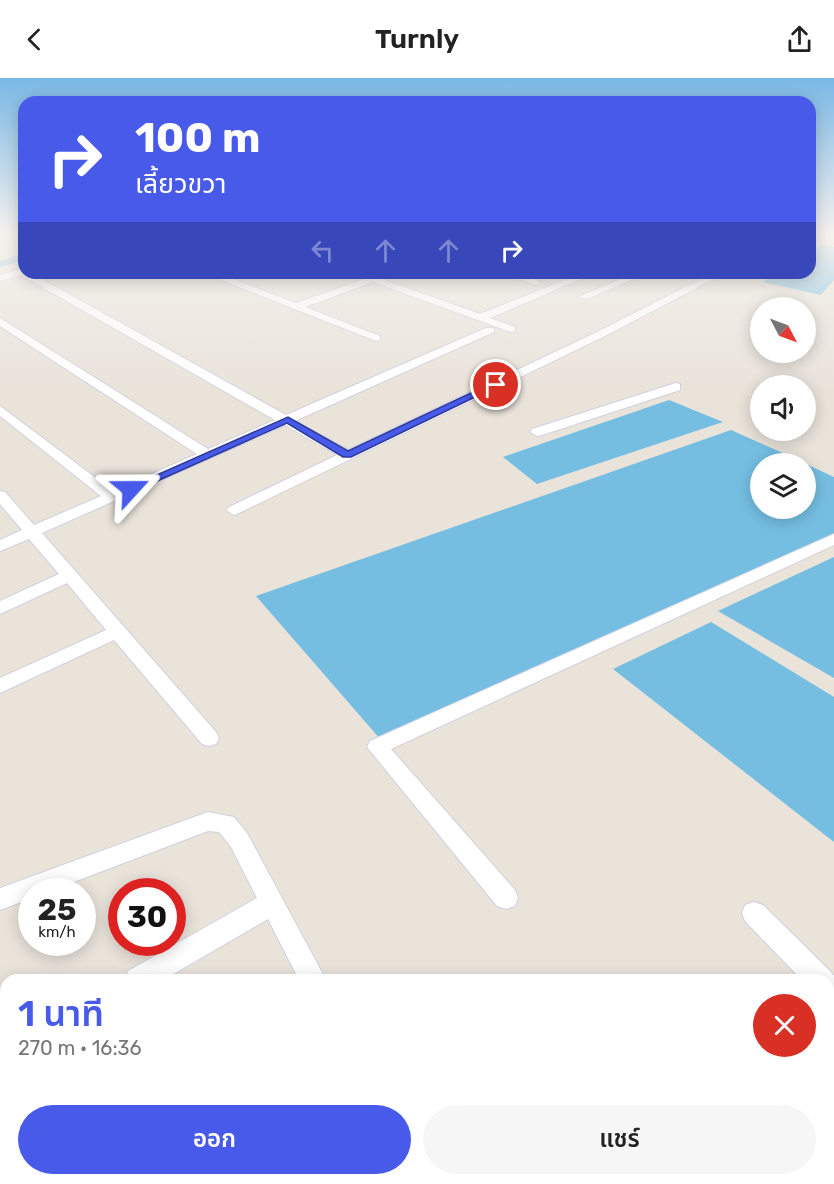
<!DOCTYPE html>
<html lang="th">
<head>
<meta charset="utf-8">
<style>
	body { margin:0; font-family:Rubik,"Noto Sans Thai",sans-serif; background:#f6f6f6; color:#222; height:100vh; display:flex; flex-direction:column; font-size:22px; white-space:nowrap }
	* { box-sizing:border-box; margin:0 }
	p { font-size:20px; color:#767676 }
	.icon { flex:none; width:33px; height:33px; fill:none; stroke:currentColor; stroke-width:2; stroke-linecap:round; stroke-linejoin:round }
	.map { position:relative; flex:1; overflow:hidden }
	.side { position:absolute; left:0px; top:896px; width:834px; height:212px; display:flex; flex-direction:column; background:#fff; border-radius:18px 18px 0 0; box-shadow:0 3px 15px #0003 }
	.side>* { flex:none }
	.guide { position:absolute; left:18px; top:18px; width:798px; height:183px; border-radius:18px; box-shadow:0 3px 15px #0003; background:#475ae9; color:#fff; overflow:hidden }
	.needle { width:39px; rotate:131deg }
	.buttons { position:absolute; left:750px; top:219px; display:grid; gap:12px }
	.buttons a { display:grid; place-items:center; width:66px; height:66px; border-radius:50%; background:#fff; box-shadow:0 3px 15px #0003; font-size:30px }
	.speed { position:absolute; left:18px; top:800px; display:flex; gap:12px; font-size:30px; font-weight:700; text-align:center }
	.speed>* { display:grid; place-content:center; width:78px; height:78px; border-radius:50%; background:#fff; box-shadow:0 3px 15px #0003; line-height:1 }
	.speed small { font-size:15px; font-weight:400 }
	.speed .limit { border:9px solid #d22; background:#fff; color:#111 }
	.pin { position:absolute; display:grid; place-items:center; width:51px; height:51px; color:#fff; margin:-26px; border:3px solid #fff; border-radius:50%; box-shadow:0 2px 6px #0007 }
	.me { position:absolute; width:66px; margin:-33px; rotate:66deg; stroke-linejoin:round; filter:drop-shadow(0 0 4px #0008) }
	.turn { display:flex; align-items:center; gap:21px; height:126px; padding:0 18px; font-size:27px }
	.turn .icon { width:78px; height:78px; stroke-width:2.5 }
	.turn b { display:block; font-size:42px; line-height:51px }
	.lanes { display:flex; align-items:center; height:57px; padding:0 18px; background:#0003; justify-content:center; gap:30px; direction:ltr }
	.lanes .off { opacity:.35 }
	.round { display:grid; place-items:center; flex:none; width:63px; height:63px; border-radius:32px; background:#f6f6f6 }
	.headline { display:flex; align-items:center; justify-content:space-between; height:102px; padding:0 18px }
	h1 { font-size:36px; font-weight:600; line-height:45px; color:#475ae9 }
	.action { display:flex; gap:12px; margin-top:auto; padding:12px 18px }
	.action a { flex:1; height:69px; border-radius:36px; background:#475ae9; color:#fff; font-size:24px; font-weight:600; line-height:69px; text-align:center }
	.action a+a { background:#f6f6f6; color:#222 }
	header { display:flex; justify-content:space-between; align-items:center; height:78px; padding:0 18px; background:#fff; font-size:27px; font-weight:600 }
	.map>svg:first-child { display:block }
	.water { fill:#75bee2 }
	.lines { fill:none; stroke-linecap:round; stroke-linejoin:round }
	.canal { fill:#75bee2; fill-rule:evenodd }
	.minor-casing { stroke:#cfd1df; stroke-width:2 }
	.minor { fill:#fff; fill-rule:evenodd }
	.route { fill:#475ae9; stroke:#2e3a97; stroke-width:1.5 }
</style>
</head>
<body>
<header><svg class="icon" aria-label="back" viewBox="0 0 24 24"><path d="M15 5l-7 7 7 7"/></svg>Turnly<svg class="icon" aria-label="share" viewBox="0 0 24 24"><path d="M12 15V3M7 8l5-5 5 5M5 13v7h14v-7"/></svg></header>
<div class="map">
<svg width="834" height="1106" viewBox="0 0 834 1106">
	<rect width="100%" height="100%" fill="#e9e3da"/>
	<path class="water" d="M824 167 834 169V202L821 217 763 204 778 195H810V176Z
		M669 322 723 344 537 406 503 379Z
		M731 352 805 385 760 386V430H806V386L834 399V457L381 662 256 518Z
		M834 479V600L718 533Z
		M711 544 834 619V764L613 591Z"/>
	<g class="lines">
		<path class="canal" d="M24 176V182L0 189V183Z"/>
		<g class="minor-casing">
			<path id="minor" d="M21 191 24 192V195H31L286 337 486 250H494V254L295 343 348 372 597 254 713 195H725L605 258 239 435 234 437 226 432 229 429 337 377 285 347 42 455 216 654 219 660 216 666 209 668 202 666 114 562 0 615V600L106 552 67 505 0 536V523L59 496 29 461 0 473V462L22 452 0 426V413L5 414 34 447 101 418 0 338V328L113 413 197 376 0 248V240L208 371 275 342 21 197 0 203V197Z
				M93 195H108L93 199Z
				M203 195H217L296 225 364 201 351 195H365L480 236 582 195H595L490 240 515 249V253L511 254 373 204 305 229 380 258V262L376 263Z
				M500 195H515L541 204 536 207Z
				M635 195H648L587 221 578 219Z
				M676 305 680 306V312L542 357 537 358 530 354 532 351Z
				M834 456V467L391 671 515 812 518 820 515 828 506 831 497 828 367 669 370 663Z
				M208 734 234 739 247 755 326 902H299L268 841 163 902H124L128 893 257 820 231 769 219 754 208 753 50 813H32V820L0 832V810Z
				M754 824 763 827 830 893 834 898V928L828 926V902H802L745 843 742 835 745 827Z
				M6 962V991L0 993V964Z
				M834 1048V1082L828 1084V1050Z
				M80 1101H118L116 1106H78Z
				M774 1101H809L807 1106H772Z"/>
		</g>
		<use href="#minor" class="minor"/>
	</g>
	<linearGradient id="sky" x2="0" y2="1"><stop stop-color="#7ab8e6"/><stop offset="0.5" stop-color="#f5f2ee"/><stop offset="1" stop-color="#f5f2ee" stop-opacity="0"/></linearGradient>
	<rect width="834" height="313" fill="url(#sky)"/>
	<path class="route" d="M492 305 500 307 351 379H343L287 345 135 413 131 414 125 411 288 339 348 373Z"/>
</svg>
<div class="buttons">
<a><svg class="needle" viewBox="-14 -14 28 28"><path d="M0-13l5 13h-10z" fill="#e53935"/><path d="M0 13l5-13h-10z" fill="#767676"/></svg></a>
<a><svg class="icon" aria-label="sound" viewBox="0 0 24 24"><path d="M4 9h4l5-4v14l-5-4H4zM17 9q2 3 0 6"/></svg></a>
<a><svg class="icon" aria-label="layers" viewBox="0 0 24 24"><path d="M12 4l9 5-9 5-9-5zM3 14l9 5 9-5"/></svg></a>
</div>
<div class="speed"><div>25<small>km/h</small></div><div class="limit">30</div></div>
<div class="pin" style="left:496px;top:307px;background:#d93025"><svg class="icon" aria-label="arrive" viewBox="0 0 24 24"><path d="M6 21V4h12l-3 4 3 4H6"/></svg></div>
<svg class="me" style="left:131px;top:411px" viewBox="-20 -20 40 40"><path d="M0-17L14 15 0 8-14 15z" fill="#475ae9" stroke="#fff" stroke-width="4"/></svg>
<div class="guide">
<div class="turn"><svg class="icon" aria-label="right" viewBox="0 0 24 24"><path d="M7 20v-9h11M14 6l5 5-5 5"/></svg><div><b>100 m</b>เลี้ยวขวา</div></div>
<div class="lanes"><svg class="icon off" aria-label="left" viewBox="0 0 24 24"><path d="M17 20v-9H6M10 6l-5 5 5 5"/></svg><svg class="icon off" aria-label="ahead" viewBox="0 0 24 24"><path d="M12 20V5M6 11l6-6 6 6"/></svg><svg class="icon off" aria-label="ahead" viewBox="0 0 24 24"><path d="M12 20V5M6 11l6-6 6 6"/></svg><svg class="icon" aria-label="right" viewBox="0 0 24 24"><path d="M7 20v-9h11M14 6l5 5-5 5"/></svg></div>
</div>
<section class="side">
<div class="headline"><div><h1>1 นาที</h1><p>270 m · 16:36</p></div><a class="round" style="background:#d93025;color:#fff"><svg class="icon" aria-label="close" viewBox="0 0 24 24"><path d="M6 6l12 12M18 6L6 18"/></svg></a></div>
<div class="action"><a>ออก</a><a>แชร์</a></div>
</section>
</div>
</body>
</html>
